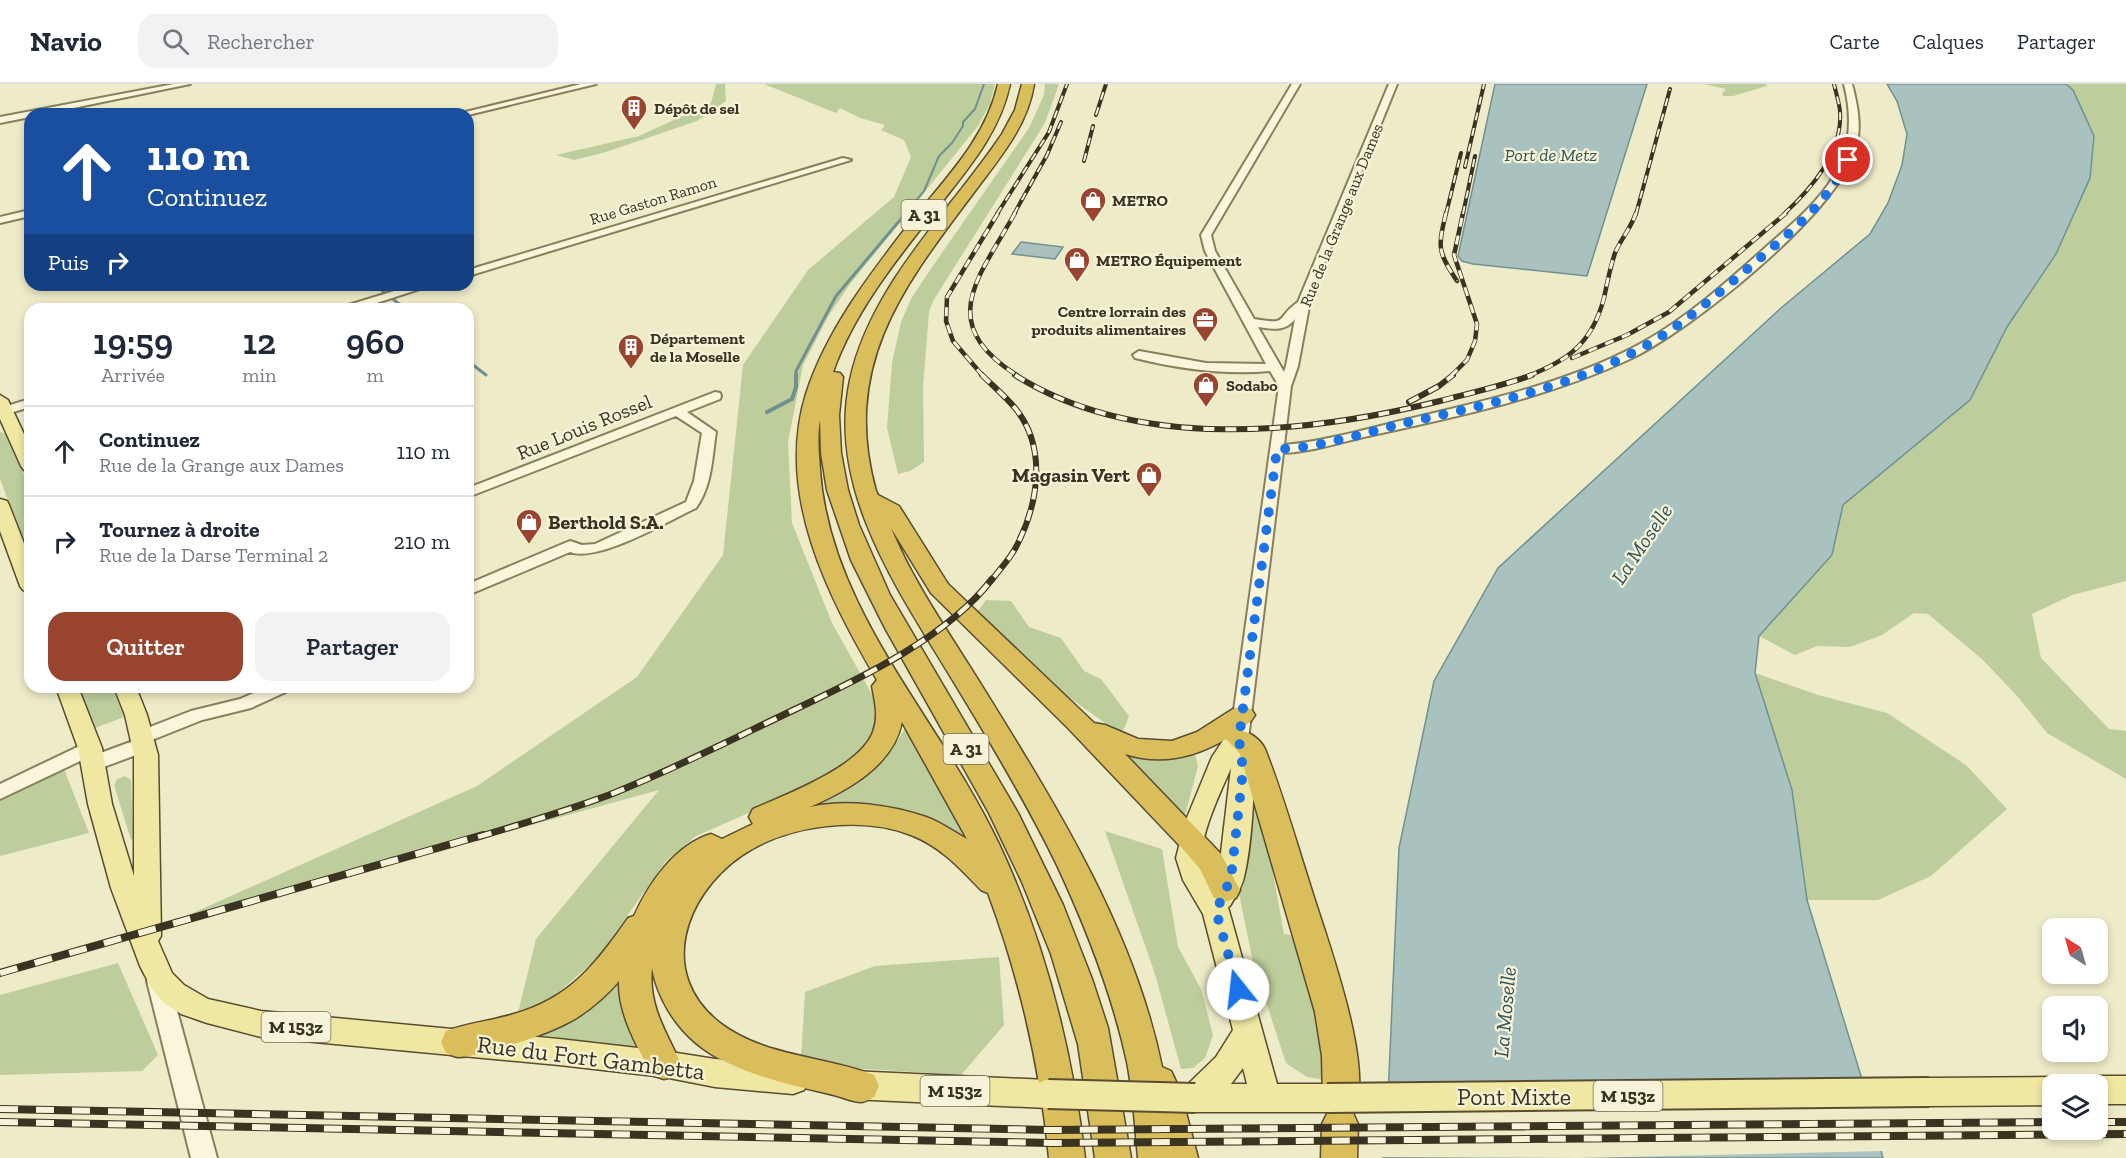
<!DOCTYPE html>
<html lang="fr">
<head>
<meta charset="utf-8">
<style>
	body { margin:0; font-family:"Zilla Slab",serif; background:#f2f2f3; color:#1f2937; height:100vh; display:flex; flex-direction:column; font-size:22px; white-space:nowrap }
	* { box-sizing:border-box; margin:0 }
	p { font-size:20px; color:#747a83 }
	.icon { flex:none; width:33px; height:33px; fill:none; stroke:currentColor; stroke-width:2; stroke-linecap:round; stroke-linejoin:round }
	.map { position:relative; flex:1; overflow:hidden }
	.side { position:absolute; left:24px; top:219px; width:450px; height:390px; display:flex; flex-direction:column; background:#fff; border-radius:18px; box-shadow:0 3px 9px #0003 }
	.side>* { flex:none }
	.banner { position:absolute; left:24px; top:24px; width:450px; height:183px; border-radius:18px; box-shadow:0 3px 9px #0003; background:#1a4fa0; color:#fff; overflow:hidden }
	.needle { width:39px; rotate:323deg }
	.tools { position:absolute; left:2042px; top:834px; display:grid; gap:12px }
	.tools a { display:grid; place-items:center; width:66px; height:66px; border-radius:12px; background:#fff; box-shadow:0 3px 9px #0003; font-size:30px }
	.pin { position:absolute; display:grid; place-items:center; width:51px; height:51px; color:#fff; margin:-26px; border:3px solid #fff; border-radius:50%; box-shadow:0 2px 6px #0007 }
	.me { position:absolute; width:66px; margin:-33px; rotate:344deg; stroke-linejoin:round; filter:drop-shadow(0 0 4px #0008) }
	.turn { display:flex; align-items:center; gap:21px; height:126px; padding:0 24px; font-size:27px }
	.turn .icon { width:78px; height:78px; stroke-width:2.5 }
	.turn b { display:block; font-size:42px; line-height:51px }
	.then { display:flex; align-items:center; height:57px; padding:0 24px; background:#0003; gap:12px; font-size:22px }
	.eta { display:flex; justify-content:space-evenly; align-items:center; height:102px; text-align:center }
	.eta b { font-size:36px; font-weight:600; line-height:42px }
	.action { display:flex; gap:12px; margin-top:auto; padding:12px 24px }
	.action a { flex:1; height:69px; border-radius:18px; background:#99442e; color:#fff; font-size:24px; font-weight:600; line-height:69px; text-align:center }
	.action a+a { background:#f2f2f3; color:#1f2937 }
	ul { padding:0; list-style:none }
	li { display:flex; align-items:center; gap:18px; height:90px; padding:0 24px; border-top:2px solid #e0e1e3 }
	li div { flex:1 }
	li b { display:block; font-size:22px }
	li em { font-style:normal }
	header { display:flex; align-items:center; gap:36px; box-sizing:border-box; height:84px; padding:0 30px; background:#fff; border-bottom:2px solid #e0e1e3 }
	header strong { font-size:28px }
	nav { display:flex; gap:33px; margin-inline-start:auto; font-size:21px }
	.search { width:420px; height:54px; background:#f2f2f3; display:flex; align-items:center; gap:15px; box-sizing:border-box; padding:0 21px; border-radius:18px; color:#747a83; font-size:22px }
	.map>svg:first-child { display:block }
	.green { fill:#bdcd9c }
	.water { fill:#a9c2c0; stroke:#709190; stroke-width:1.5 }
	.pier { fill:#eeebc8 }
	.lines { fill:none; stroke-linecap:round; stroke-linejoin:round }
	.stream-far2 { stroke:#709190; stroke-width:2 }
	.stream-far1 { stroke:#709190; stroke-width:3 }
	.stream { stroke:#709190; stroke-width:4 }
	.minor-casing { stroke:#8a7f5d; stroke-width:4 }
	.major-casing { stroke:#594c31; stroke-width:3 }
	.highway-casing { stroke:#594c31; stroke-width:3 }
	.minor { fill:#f9f6dc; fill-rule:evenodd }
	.major { fill:#f0e8a2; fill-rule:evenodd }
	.highway { fill:#dbbe5c; fill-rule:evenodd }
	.rail-far4-casing { stroke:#3b3321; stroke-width:4 }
	.rail-far3-casing { stroke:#3b3321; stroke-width:4.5 }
	.rail-far2-casing { stroke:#3b3321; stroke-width:6 }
	.rail-far1-casing { stroke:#3b3321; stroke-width:7 }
	.rail-casing { stroke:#3b3321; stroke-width:8 }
	.rail-far4 { stroke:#f6f3d8; stroke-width:2; stroke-dasharray:8; stroke-linecap:butt }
	.rail-far3 { stroke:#f6f3d8; stroke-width:3; stroke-dasharray:9; stroke-linecap:butt }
	.rail-far2 { stroke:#f6f3d8; stroke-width:4; stroke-dasharray:11; stroke-linecap:butt }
	.rail-far1 { stroke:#f6f3d8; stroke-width:4.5; stroke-dasharray:14; stroke-linecap:butt }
	.rail { stroke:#f6f3d8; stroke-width:6; stroke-dasharray:18; stroke-linecap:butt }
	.major-bridge-casing { stroke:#594c31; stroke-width:32; stroke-linecap:butt }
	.major-bridge { stroke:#f0e8a2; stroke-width:28 }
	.route { stroke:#1a73e8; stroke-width:10; stroke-dasharray:0 18 }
	.labels { text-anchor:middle; stroke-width:4.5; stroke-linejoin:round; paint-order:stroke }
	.far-poi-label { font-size:16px; font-weight:bold; fill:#3b3321; stroke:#f6f3d8; text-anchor:start }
	.far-street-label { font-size:16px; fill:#3b3321; stroke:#f6f3d8 }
	.far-water-label { font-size:18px; font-style:italic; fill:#30545a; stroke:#f6f3d8 }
	.shield { fill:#f6f3d8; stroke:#736d58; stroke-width:1.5 }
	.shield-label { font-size:18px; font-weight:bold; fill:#3b3321 }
	.street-label { font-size:20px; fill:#3b3321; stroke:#f6f3d8 }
	.poi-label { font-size:20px; font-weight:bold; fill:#3b3321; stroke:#f6f3d8; text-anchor:end }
	.water-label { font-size:21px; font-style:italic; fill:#30545a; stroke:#f6f3d8 }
	.near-street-label { font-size:24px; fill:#3b3321; stroke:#f6f3d8 }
</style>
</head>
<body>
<header>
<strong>Navio</strong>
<div class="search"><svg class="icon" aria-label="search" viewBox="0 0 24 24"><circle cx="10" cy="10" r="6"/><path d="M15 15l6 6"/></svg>Rechercher</div>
<nav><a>Carte</a><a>Calques</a><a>Partager</a></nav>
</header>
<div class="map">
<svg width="2126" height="1074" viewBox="0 0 2126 1074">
	<rect width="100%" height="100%" fill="#eeebc8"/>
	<path class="green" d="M716 0H725L726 17 697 37 606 68 574 76 556 71 639 52 711 19Z
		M764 0H995L990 20 978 42 850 200 829 231 803 281 788 358 792 439 832 539 878 621 876 643 867 661 846 678 801 706 696 752 666 777 596 876 549 916 518 929 536 855 659 706 164 842 477 702 637 593 723 471 743 281 808 186 894 113 911 73 904 56 881 46 885 41 860 34 840 24 836 29Z
		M1045 0H1059L1045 39 933 217 929 228 923 304 924 378 910 387 898 390 887 344 892 279 901 238 911 215 930 186 1029 44 1044 11Z
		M1684 0H1766L1767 2 1733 12H1723L1722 10 1726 5 1704 0Z
		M2066 0H2126V497L2072 511 2032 530 2041 574 2109 645 2126 647V695L2047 649 2019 614 1983 576 1928 530 1914 529 1882 551 1850 563 1817 562 1795 571 1759 552 1832 471 1843 421 1970 316 2007 243 2073 6Z
		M0 348 7 350 30 405V473L0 395Z
		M986 516 1011 517 1029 543 1061 554 1084 587 1101 595 1129 632 1124 645 1119 649 1063 609 978 527Z
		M1755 589 1818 611 1887 629 1966 681 2007 725 1931 792 1878 816H1807L1792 706Z
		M79 603H112L124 633 95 644Z
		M906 643 966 753 897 726 811 723C855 699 879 687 906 643Z
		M1122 668 1161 674 1195 670 1198 682 1185 732 1136 687Z
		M64 685 89 749 0 772V716Z
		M125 692 131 696 133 754 131 756 114 701 117 695Z
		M1249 702 1260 718 1284 850 1302 853 1337 998 1307 993 1286 979 1253 878 1238 805Z
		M1105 747 1162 765 1178 863 1201 905 1213 951 1205 974 1193 984 1181 985 1155 890Z
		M999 873 1004 941 961 991 850 984 801 974 805 908 875 882Z
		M627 877 642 965 532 950Z
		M118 879 158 971 142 987 0 991V911Z"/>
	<path class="water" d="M1495 0H1647L1587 192 1473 180 1462 177 1458 172Z
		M1887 0H2066L2073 6 2094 52 2090 94 2056 170 2007 243 1970 316 1843 421 1832 471 1759 552 1755 589 1792 706 1807 816 1861 992 1883 1074H1383L1387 1036 1399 764 1434 597 1498 484 1781 224 1870 150 1888 119 1902 81 1907 50 1897 17Z
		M1021 158 1063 163 1055 175 1012 170Z"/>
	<path class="pier" d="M1865 997 1884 1067 1580 1074 1380 1073 1386 1002Z"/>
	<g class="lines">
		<path class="stream-far2" d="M905 130 924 107 939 72 952 59 963 42V38L975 25 984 0"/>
		<path class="stream-far1" d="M376 201 385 209
			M393 215 405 225
			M468 277 486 291
			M796 292V287L836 212 906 129"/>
		<path class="stream" d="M767 328 792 315 796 303V291"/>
		<g class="minor-casing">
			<path id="minor" d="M174 0H190L44 30H30V33L0 39V33Z
				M581 0H596L468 31 457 30Z
				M1292 0H1300L1211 151 1215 167 1254 235C1291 241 1274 235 1298 218L1389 0H1397L1311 212 1298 282 1291 302 1284 361C1322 358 1371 344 1408 335 1486 317 1570 298 1640 260 1687 234 1727 198 1766 163 1821 115 1864 79 1844 0H1852C1858 23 1862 44 1855 67 1836 130 1692 245 1632 274 1550 313 1456 333 1368 352 1341 358 1311 368 1283 369L1248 655 1245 660 1239 661 1233 660 1230 655 1279 302 1270 287C1225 291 1179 285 1135 274L1133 271 1139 267 1206 279 1266 280 1205 167 1201 151ZM1295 235 1286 282 1284 288 1258 243C1273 245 1285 248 1295 235Z
				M843 74 851 76 468 192V186Z
				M30 126V132L0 139V133Z
				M414 201H432L358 225H340L342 223Z
				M715 308 720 309 721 312 720 315 687 328 716 348C712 374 712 402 696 424 668 437 598 479 570 468L468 511V500L565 459 570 457 582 461 595 460 686 418 694 397 702 349 676 332 468 413V404Z
				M30 315V323L0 332V324Z
				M267 603H291L288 607 251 624 202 636 152 656 154 660 152 665 101 684 94 686 87 684 85 679 87 674 136 656 134 653 137 648 191 627 240 615Z
				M90 657 97 659 99 664 97 669 0 715V700Z
				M158 888 166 890 169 897 217 1074H191L147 897 150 890Z"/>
		</g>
		<g class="major-casing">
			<path id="major" d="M0 311 8 316 30 363V387L24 386 21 382 0 335Z
				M0 415 7 417 9 421 30 475V508L23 506 20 502 0 447Z
				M56 603H78L102 664 112 720 134 792V671L125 631 114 603H136L147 631 158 671 161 852 158 857 172 889 184 901 208 915 261 927 559 955 664 967 715 975 793 982 804 986 808 996 804 1006 793 1010 715 1003 664 993 559 981 261 953 207 939 181 930 164 919 152 905 140 882 111 804 88 720 78 664Z
				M1239 647 1247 649C1260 672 1251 766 1244 793 1242 803 1235 813 1230 822L1228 823 1277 1000H1327L1338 1004 1342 1014 1338 1024 1327 1028H1195L1184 1024 1180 1014 1184 1004 1216 973 1233 946 1203 830 1183 796 1176 774 1186 736 1212 673 1224 655 1231 649ZM1231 684 1218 794 1214 803C1209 795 1204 786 1202 776 1199 752 1221 707 1231 684ZM1243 984 1247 1000H1231Z
				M851 987 1048 996 1059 1000 1063 1010 1059 1020 1048 1024 851 1015 840 1011 836 1001 840 991Z
				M2097 992H2126V1020H2097V1000H2084L2086 996Z
				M2052 993 2063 997 2064 1000H2052V1021L1929 1022 1918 1018 1914 1008 1918 998 1929 994Z"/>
		</g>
		<g class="highway-casing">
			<path id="highway" d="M998 0H1010C1000 47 971 81 942 118 901 170 855 225 833 288L840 289 843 293 839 331 841 369 848 406 859 441 890 511 1018 729 1063 821 1092 895 1108 944 1131 1074H1095L1078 960 1051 870 1022 798 989 729 885 544 851 476 827 406 821 369 820 336C817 353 819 369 820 386 830 528 940 635 999 760 1045 858 1072 966 1085 1074H1049C1040 982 1020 895 988 809L981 806C959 783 941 763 911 751 861 731 785 741 741 772 684 812 657 890 720 939 764 973 825 972 874 991L879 1002 874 1013C870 1015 865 1018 861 1018 853 1018 842 1013 834 1011 791 1001 730 988 696 959 674 941 657 912 652 884 648 921 666 948 681 980L676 991 664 995 652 991C637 962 618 930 619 897 607 911 593 923 578 933 555 948 486 972 459 973 455 973 450 970 446 969L441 958 446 947C468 939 491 937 514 930 570 914 596 880 628 834L634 832C649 799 675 761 711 750L722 755 753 740 749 733 753 725C785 711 860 683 873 648 879 632 875 618 872 602L877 596C828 512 775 410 806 310 827 245 871 189 912 136 946 94 986 54 998 0ZM902 638 967 755C954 748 940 738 926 733 890 721 847 715 810 723 848 706 893 682 902 638Z
				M1022 0H1034C1028 40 1002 71 978 103 906 199 840 278 876 407L878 411 899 422 948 500 1094 639 1105 641 1138 655 1172 657 1197 648 1233 625 1242 622 1251 625 1255 631 1251 637 1240 646C1251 649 1260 655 1265 665 1283 711 1296 757 1311 804 1325 850 1377 988 1353 1029L1358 1040 1357 1074H1321L1322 1040 1328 1028 1323 1017 1322 972 1315 928 1240 670 1226 655C1194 674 1160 681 1125 670L1221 770 1240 806 1236 814 1225 818 1214 814 1200 785 1181 763 1068 644 931 509 891 444C914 500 950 550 982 602 1055 720 1134 845 1162 983L1171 987 1180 1006 1198 1074H1138C1135 1042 1133 1009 1127 978 1112 909 1086 843 1056 779 1026 718 991 659 955 600 901 510 826 407 850 296 871 200 949 129 1002 50L1015 26Z"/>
		</g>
		<use href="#minor" class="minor"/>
		<use href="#major" class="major"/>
		<use href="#highway" class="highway"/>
		<g class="rail-far4-casing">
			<path id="rail-far4" d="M1096 31 1106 0
				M1084 77 1093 42
				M1465 83 1484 0
				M997 130 1049 48 1067 0
				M1014 130 1047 71 1061 38
				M1446 130 1461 69
				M1463 130 1475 72
				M1636 130 1670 5
				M1784 130C1812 104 1843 68 1840 27 1839 18 1836 9 1834 0"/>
		</g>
		<g class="rail-far3-casing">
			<path id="rail-far3" d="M1015 129C979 194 934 239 1018 292
				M1446 129C1438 163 1437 167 1457 197
				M1572 274 1627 251 1669 228 1786 129
				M983 292 953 257 946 237 947 213 998 129
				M1451 292 1467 276 1475 257 1477 240 1454 171 1463 129
				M1528 292C1569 276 1592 259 1604 214 1607 199 1610 184 1615 169 1621 155 1631 144 1636 129"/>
		</g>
		<g class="rail-far2-casing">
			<path id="rail-far2" d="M982 291C993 302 1005 312 1015 324 1048 364 1038 421 1016 463 1010 475 999 486 991 497
				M1015 291C1137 368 1307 350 1440 317 1470 309 1502 302 1532 291
				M1409 318 1439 302 1453 291"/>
		</g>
		<g class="rail-far1-casing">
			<path id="rail-far1" d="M478 753C522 740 566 727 609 711 667 688 723 660 779 633 848 600 945 557 992 495"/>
		</g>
		<g class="rail-casing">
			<path id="rail" d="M0 889 483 751
				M0 1025 1050 1046 2052 1038
				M0 1038 1051 1059 2126 1050
				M2097 1038H2126"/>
		</g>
		<use href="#rail-far4" class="rail-far4"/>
		<use href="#rail-far3" class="rail-far3"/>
		<use href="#rail-far2" class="rail-far2"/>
		<use href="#rail-far1" class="rail-far1"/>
		<use href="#rail" class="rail"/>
		<g class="major-bridge-casing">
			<path id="major-bridge" d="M1048 1010 1195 1014
				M1327 1014 1929 1008"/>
		</g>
		<use href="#major-bridge" class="major-bridge"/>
	</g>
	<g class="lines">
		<path class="route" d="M1238 905 1216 827 1231 794 1243 686 1239 655 1277 365C1315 365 1364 349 1401 340 1484 321 1572 304 1647 261 1687 238 1722 206 1758 176 1793 146 1828 118 1848 76"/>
	</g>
	<defs>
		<g id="building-pin" transform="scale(1.35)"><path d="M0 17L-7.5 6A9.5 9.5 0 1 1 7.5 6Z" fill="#99442e" stroke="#f6f3d8"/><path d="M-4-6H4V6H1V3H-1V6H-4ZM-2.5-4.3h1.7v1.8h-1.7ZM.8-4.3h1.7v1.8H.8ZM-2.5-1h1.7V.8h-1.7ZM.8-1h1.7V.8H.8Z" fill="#fff"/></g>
		<g id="shop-pin" transform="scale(1.35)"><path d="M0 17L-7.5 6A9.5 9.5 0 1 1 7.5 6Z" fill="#99442e" stroke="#f6f3d8"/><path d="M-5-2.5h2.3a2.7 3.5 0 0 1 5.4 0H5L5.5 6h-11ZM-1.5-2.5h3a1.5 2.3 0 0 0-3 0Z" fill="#fff"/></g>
		<g id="office-pin" transform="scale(1.35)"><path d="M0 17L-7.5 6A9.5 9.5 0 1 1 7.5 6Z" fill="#99442e" stroke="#f6f3d8"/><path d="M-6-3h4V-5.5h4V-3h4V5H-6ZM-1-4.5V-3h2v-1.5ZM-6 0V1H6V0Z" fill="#fff"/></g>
	</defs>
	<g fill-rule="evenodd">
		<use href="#building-pin" x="634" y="24"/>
		<use href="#shop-pin" x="1093" y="116"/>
		<use href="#shop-pin" x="1077" y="176"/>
		<use href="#office-pin" x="1205" y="236"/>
		<use href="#building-pin" x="631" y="263"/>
		<use href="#shop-pin" x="1206" y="301"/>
		<use href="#shop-pin" x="1149" y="391"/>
		<use href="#shop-pin" x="529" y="438"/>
	</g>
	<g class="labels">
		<g class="far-poi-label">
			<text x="654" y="30">Dépôt de sel</text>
			<text x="1112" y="122">METRO</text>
			<text x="1096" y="182">METRO Équipement</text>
			<text x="1186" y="233" text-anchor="end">Centre lorrain des<tspan x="1186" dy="18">produits alimentaires</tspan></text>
			<text x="650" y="260">Département<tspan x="650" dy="18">de la Moselle</tspan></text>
			<text x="1226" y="307">Sodabo</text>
		</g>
		<g class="far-street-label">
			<text transform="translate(653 116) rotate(-17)" y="6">Rue Gaston Ramon</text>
			<text transform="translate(1341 131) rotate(-68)" y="6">Rue de la Grange aux Dames</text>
		</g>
		<g class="far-water-label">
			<text x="1551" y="77">Port de Metz</text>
		</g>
		<g class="shield">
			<rect x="901.5" y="116" width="45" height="30" rx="4.5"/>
			<rect x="943.5" y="650" width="45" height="30" rx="4.5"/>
			<rect x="261.5" y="928" width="69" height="30" rx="4.5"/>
			<rect x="920.5" y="992" width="69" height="30" rx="4.5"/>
			<rect x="1593.5" y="997" width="69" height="30" rx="4.5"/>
		</g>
		<g class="shield-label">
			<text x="924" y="137">A 31</text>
			<text x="966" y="671">A 31</text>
			<text x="296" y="949">M 153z</text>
			<text x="955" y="1013">M 153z</text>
			<text x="1628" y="1018">M 153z</text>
		</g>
		<g class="street-label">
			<text transform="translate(584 343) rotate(-22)" y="7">Rue Louis Rossel</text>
		</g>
		<g class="poi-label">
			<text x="1130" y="398">Magasin Vert</text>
			<text x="548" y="445" text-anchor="start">Berthold S.A.</text>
		</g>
		<g class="water-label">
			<text transform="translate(1642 460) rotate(-56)" y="7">La Moselle</text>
			<text transform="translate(1505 928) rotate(-85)" y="7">La Moselle</text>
		</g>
		<g class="near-street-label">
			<text transform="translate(591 974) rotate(7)" y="8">Rue du Fort Gambetta</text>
			<text x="1514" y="1021">Pont Mixte</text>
		</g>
	</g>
</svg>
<div class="tools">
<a><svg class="needle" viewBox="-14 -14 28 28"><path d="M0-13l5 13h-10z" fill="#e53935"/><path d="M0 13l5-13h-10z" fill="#747a83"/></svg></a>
<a><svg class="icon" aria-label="sound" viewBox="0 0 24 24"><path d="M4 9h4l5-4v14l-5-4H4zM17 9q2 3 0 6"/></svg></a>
<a><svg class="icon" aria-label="layers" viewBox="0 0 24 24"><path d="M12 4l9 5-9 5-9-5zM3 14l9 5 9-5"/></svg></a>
</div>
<div class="pin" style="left:1848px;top:76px;background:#d93025"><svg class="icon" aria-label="arrive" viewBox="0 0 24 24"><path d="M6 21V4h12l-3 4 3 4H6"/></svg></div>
<svg class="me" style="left:1238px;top:905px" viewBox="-20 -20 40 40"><circle r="19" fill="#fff"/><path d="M0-13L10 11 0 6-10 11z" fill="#1a73e8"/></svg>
<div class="banner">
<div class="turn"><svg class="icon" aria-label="ahead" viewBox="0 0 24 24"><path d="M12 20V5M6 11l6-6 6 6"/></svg><div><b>110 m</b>Continuez</div></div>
<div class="then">Puis<svg class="icon" aria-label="right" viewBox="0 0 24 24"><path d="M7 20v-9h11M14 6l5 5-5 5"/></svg></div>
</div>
<section class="side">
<div class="eta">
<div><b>19:59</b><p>Arrivée</p></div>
<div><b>12</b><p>min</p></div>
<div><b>960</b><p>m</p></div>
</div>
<ul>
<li><svg class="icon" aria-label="ahead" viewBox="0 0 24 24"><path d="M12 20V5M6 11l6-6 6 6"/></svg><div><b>Continuez</b><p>Rue de la Grange aux Dames</p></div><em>110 m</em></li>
<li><svg class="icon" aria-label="right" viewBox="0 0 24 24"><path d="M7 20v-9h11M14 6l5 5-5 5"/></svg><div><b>Tournez à droite</b><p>Rue de la Darse Terminal 2</p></div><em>210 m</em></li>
</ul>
<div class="action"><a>Quitter</a><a>Partager</a></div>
</section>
</div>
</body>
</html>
